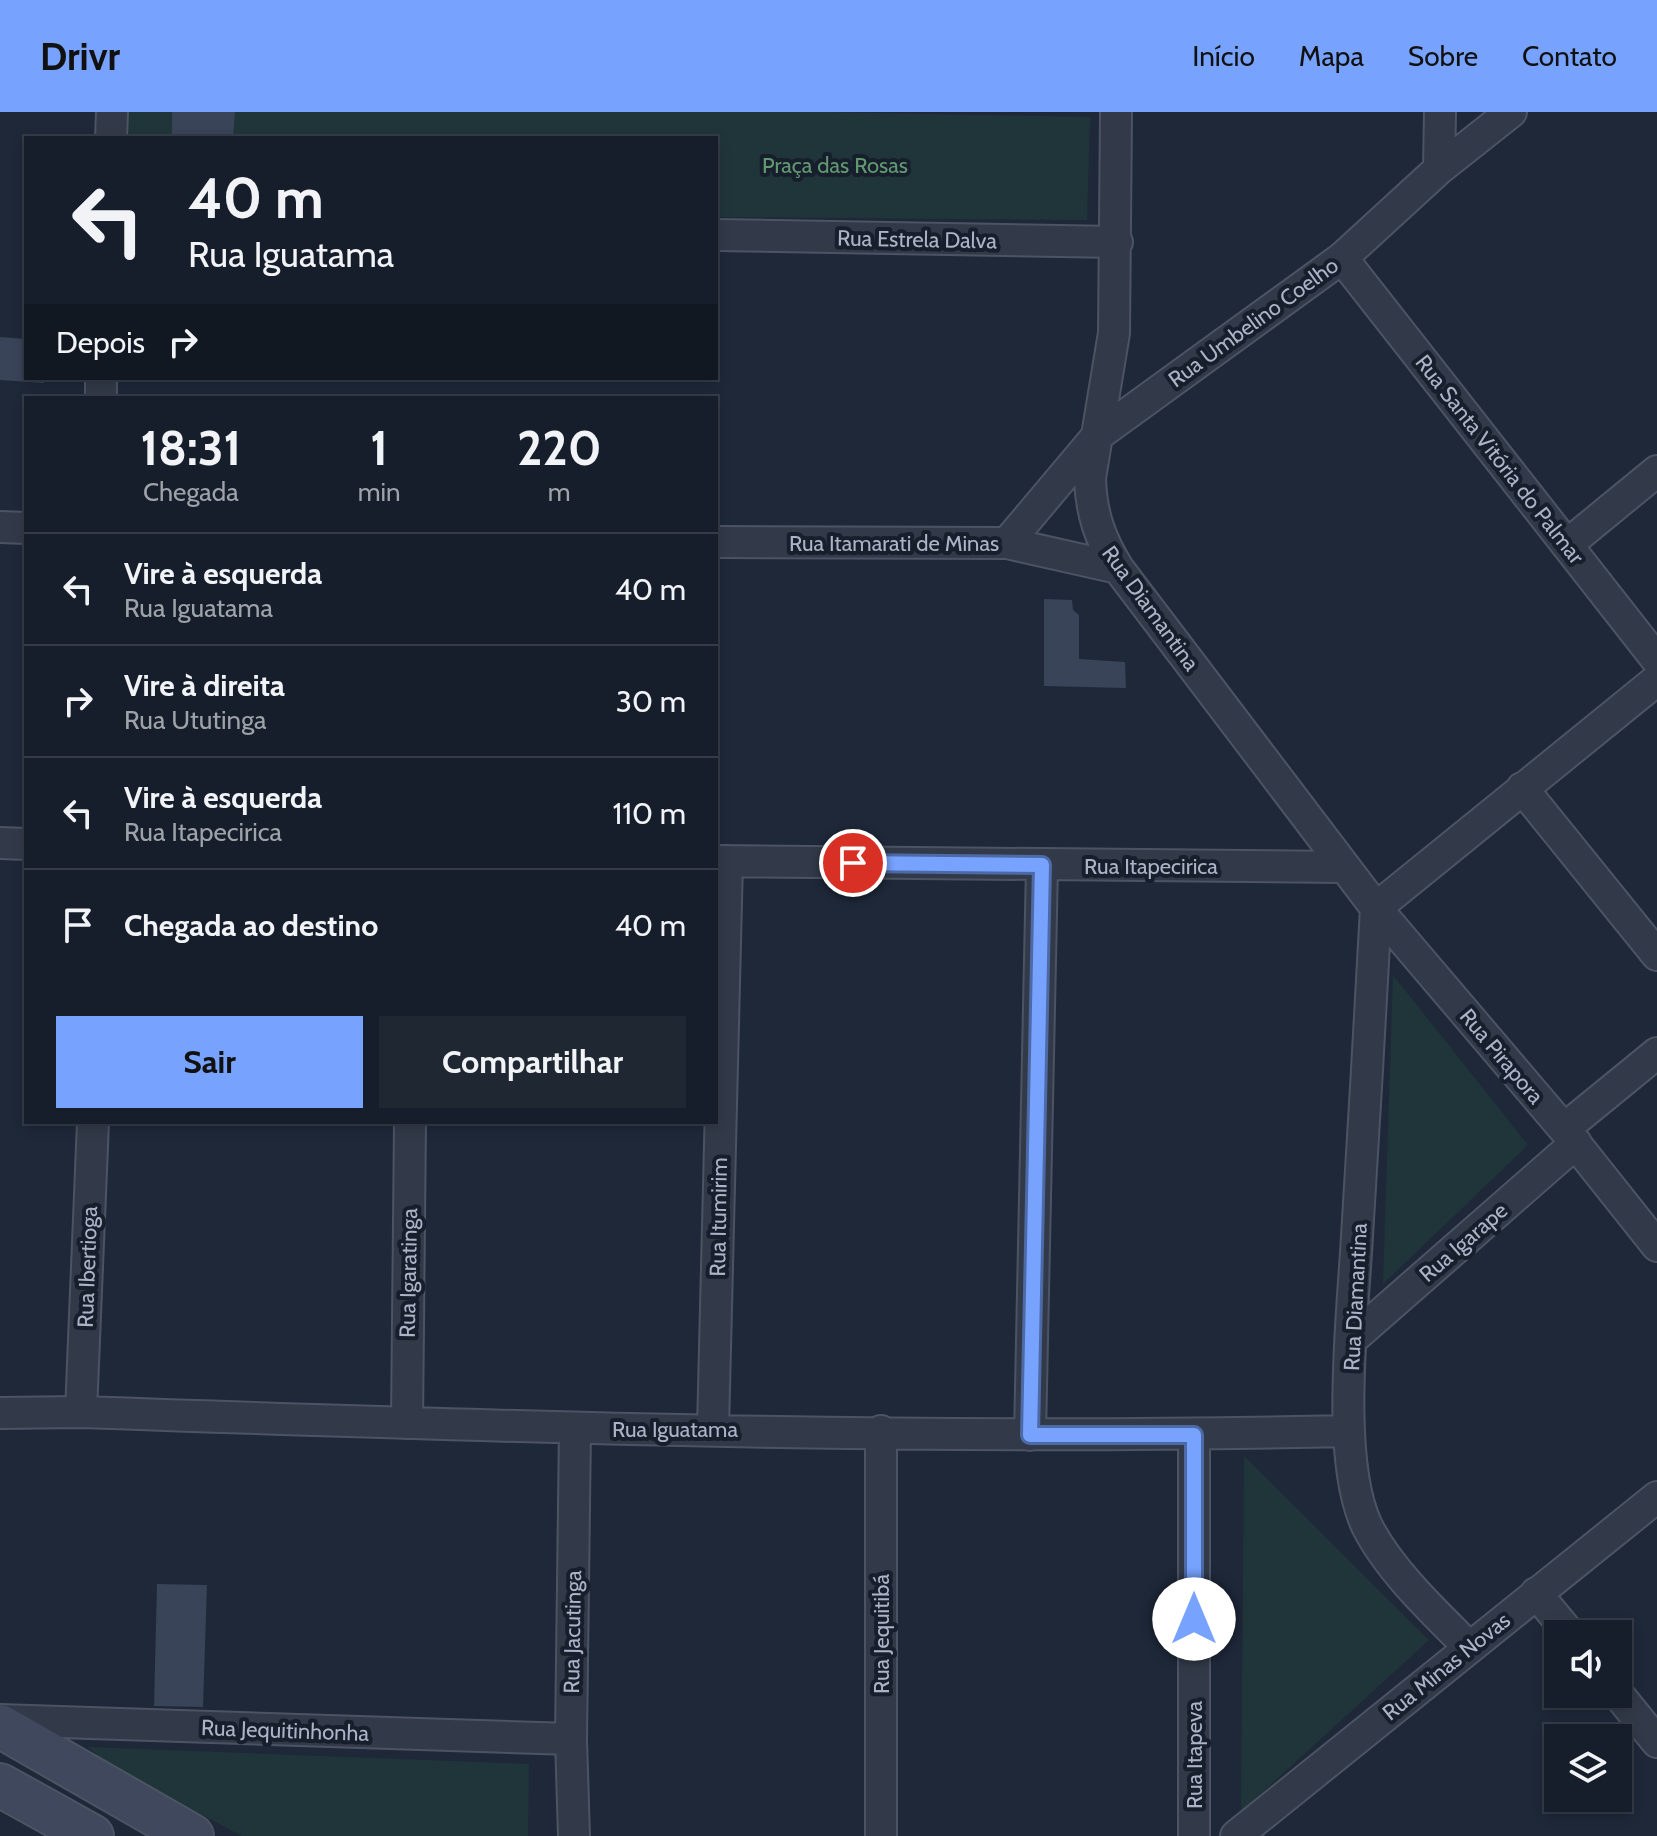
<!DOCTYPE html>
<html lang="pt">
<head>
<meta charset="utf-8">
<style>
	body { margin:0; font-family:Cabin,sans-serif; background:#1f2733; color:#f1f3f6; height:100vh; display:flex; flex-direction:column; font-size:30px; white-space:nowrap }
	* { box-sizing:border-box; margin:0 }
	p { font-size:26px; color:#9ea2a9 }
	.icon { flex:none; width:44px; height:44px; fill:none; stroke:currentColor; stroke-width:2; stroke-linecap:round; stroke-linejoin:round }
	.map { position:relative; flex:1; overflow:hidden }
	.sheet { position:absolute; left:24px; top:284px; width:694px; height:728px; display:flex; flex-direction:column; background:#161e2b; border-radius:0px; box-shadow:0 4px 12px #0003,0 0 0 2px #353c47 }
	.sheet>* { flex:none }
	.top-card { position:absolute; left:24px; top:24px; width:694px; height:244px; border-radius:0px; box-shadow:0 4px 12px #0003,0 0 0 2px #353c47; background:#161e2b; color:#f1f3f6; overflow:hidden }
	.controls { position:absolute; left:1544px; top:1508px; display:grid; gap:16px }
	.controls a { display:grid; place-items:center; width:88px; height:88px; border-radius:0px; background:#161e2b; box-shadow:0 4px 12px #0003,0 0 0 2px #353c47; font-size:40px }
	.pin { position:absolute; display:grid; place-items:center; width:68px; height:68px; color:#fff; margin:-34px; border:4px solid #fff; border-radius:50%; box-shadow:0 2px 8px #0007 }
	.me { position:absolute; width:88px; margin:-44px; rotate:0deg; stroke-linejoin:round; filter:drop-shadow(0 0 6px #0008) }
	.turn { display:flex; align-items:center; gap:28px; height:168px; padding:0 32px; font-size:36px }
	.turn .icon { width:104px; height:104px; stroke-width:2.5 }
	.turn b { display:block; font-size:56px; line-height:68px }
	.then { display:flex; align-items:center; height:76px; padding:0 32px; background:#0003; gap:16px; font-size:30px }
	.eta { display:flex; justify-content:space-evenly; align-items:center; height:136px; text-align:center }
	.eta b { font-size:48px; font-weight:700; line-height:56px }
	.primary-button { display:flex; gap:16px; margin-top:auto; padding:16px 32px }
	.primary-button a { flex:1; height:92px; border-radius:0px; background:#77a3ff; color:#111; font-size:32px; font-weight:700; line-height:92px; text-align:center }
	.primary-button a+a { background:#1f2733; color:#f1f3f6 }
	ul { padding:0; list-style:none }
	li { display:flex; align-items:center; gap:24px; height:112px; padding:0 32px; border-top:2px solid #353c47 }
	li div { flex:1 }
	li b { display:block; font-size:30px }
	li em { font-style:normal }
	header { display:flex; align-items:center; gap:48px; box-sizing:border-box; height:112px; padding:0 40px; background:#77a3ff; color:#111 }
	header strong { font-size:38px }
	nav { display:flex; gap:44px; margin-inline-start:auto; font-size:28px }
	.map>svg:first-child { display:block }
	.green { fill:#20353a }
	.building { fill:#394459 }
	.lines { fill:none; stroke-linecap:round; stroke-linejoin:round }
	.street-casing { stroke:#4c5464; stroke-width:34 }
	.secondary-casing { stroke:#4c5464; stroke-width:46 }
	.street { stroke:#323a49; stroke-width:30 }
	.secondary { stroke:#3f485c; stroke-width:42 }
	.route-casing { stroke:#4d6aa6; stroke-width:20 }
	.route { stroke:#77a3ff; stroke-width:14 }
	.labels { text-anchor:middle; stroke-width:8; stroke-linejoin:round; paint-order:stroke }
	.park-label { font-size:22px; fill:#619871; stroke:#171f2d }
	.street-label { font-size:22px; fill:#abb4c6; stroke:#171f2d }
</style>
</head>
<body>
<header>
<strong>Drivr</strong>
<nav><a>Início</a><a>Mapa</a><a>Sobre</a><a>Contato</a></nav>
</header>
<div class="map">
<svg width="1657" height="1724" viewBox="0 0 1657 1724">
	<rect width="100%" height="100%" fill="#1e2839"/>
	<path class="green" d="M127 0H826L1090 5 1087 108 716 105V26H125Z
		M1393 863 1528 1033 1383 1172Z
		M1244 1344 1429 1528 1241 1700Z
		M88 1635 529 1652 528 1724H242L110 1654Z"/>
	<path class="building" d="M172 0H235L233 26 172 23Z
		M0 225 26 227V266H44V271L0 268Z
		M1044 487 1072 488 1073 498 1079 503V547L1125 550 1126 576 1044 574Z
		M157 1472 207 1473 203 1595 154 1594Z"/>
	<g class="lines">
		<g class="street-casing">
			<path id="street" d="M1116 0 1114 221 1090 366C1091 401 1100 427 1118 456L1376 796 1564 1017 1657 1134
				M111 26 112 0
				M1439 57 1440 0
				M716 123 1117 130
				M1342 146 1657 548
				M101 286V266
				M0 415 26 416
				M716 430 1007 431 1118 456
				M1007 431 1098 323 1342 146 1439 57 1511 0
				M1568 432 1657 359
				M1522 676 1657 843
				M0 731 26 732
				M716 749 1345 755
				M1564 1017 1657 941
				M1351 1228 1576 1031
				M81 1300 93 1010
				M0 1301 81 1300C503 1315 927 1329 1349 1319
				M407 1311 410 1010
				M713 1317 727 749
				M1030 1323 1042 753
				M1536 1481 1570 1522
				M1469 1535C1435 1501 1389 1458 1367 1414 1335 1347 1353 1200 1357 1124 1364 1015 1370 905 1376 796L1657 568
				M1618 1582 1657 1630
				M0 1608 571 1627
				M574 1724 571 1627 575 1317
				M881 1724V1319
				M1194 1724V1323
				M1236 1724 1657 1385"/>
		</g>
		<g class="secondary-casing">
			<path id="secondary" d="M0 1614 192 1724
				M0 1673 92 1724"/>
		</g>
		<use href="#street" class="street"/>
		<use href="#secondary" class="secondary"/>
	</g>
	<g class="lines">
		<g class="route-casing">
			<path id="route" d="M853 751 1042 753 1030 1323H1194V1507"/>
		</g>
		<use href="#route" class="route"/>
	</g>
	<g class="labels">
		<g class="park-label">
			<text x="835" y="61">Praça das Rosas</text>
		</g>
		<g class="street-label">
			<text transform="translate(917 127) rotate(1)" y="8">Rua Estrela Dalva</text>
			<text transform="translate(1253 210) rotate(-36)" y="8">Rua Umbelino Coelho</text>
			<text transform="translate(1500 347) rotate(52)" y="8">Rua Santa Vitória do Palmar</text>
			<text x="894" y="439">Rua Itamarati de Minas</text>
			<text transform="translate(1151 496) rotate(54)" y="8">Rua Diamantina</text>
			<text x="1151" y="762">Rua Itapecirica</text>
			<text transform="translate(1502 944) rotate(50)" y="8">Rua Pirapora</text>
			<text transform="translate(718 1105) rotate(-89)" y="8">Rua Itumirim</text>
			<text transform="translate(1463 1130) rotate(-41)" y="8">Rua Igarape</text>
			<text transform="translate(87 1155) rotate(-88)" y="8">Rua Ibertioga</text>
			<text transform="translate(408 1161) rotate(-89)" y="8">Rua Igaratinga</text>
			<text transform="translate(1355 1185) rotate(-87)" y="8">Rua Diamantina</text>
			<text x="675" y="1325">Rua Iguatama</text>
			<text transform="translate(572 1520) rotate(-89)" y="8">Rua Jacutinga</text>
			<text transform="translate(881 1522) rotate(-90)" y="8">Rua Jequitibá</text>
			<text transform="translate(1446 1554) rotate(-39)" y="8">Rua Minas Novas</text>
			<text transform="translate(285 1618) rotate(2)" y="8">Rua Jequitinhonha</text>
			<text transform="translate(1194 1643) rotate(-90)" y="8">Rua Itapeva</text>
		</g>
	</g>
</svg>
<div class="controls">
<a><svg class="icon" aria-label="sound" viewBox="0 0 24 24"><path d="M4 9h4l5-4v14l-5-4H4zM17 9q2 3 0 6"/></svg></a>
<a><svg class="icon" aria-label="layers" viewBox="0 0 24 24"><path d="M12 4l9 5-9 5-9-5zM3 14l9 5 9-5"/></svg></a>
</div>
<div class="pin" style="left:853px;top:751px;background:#d93025"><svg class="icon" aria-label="arrive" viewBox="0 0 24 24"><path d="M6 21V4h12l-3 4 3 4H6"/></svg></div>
<svg class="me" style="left:1194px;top:1507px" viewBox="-20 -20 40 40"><circle r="19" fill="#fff"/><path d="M0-13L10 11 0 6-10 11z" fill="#77a3ff"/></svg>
<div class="top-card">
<div class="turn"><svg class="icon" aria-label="left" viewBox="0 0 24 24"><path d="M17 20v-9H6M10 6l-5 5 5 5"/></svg><div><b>40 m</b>Rua Iguatama</div></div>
<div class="then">Depois<svg class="icon" aria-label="right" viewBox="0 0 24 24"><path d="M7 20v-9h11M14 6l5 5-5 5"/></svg></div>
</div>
<section class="sheet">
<div class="eta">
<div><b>18:31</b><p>Chegada</p></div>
<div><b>1</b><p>min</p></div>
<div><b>220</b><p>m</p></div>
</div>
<ul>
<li><svg class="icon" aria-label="left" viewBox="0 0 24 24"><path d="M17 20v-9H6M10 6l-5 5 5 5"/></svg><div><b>Vire à esquerda</b><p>Rua Iguatama</p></div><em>40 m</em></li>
<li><svg class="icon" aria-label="right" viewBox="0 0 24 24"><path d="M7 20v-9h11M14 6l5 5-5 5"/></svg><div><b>Vire à direita</b><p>Rua Ututinga</p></div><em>30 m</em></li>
<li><svg class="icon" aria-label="left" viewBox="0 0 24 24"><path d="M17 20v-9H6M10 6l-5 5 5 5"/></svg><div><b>Vire à esquerda</b><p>Rua Itapecirica</p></div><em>110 m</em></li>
<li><svg class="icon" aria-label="arrive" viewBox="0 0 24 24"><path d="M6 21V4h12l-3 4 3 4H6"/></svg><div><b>Chegada ao destino</b></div><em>40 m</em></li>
</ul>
<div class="primary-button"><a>Sair</a><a>Compartilhar</a></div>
</section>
</div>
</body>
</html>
